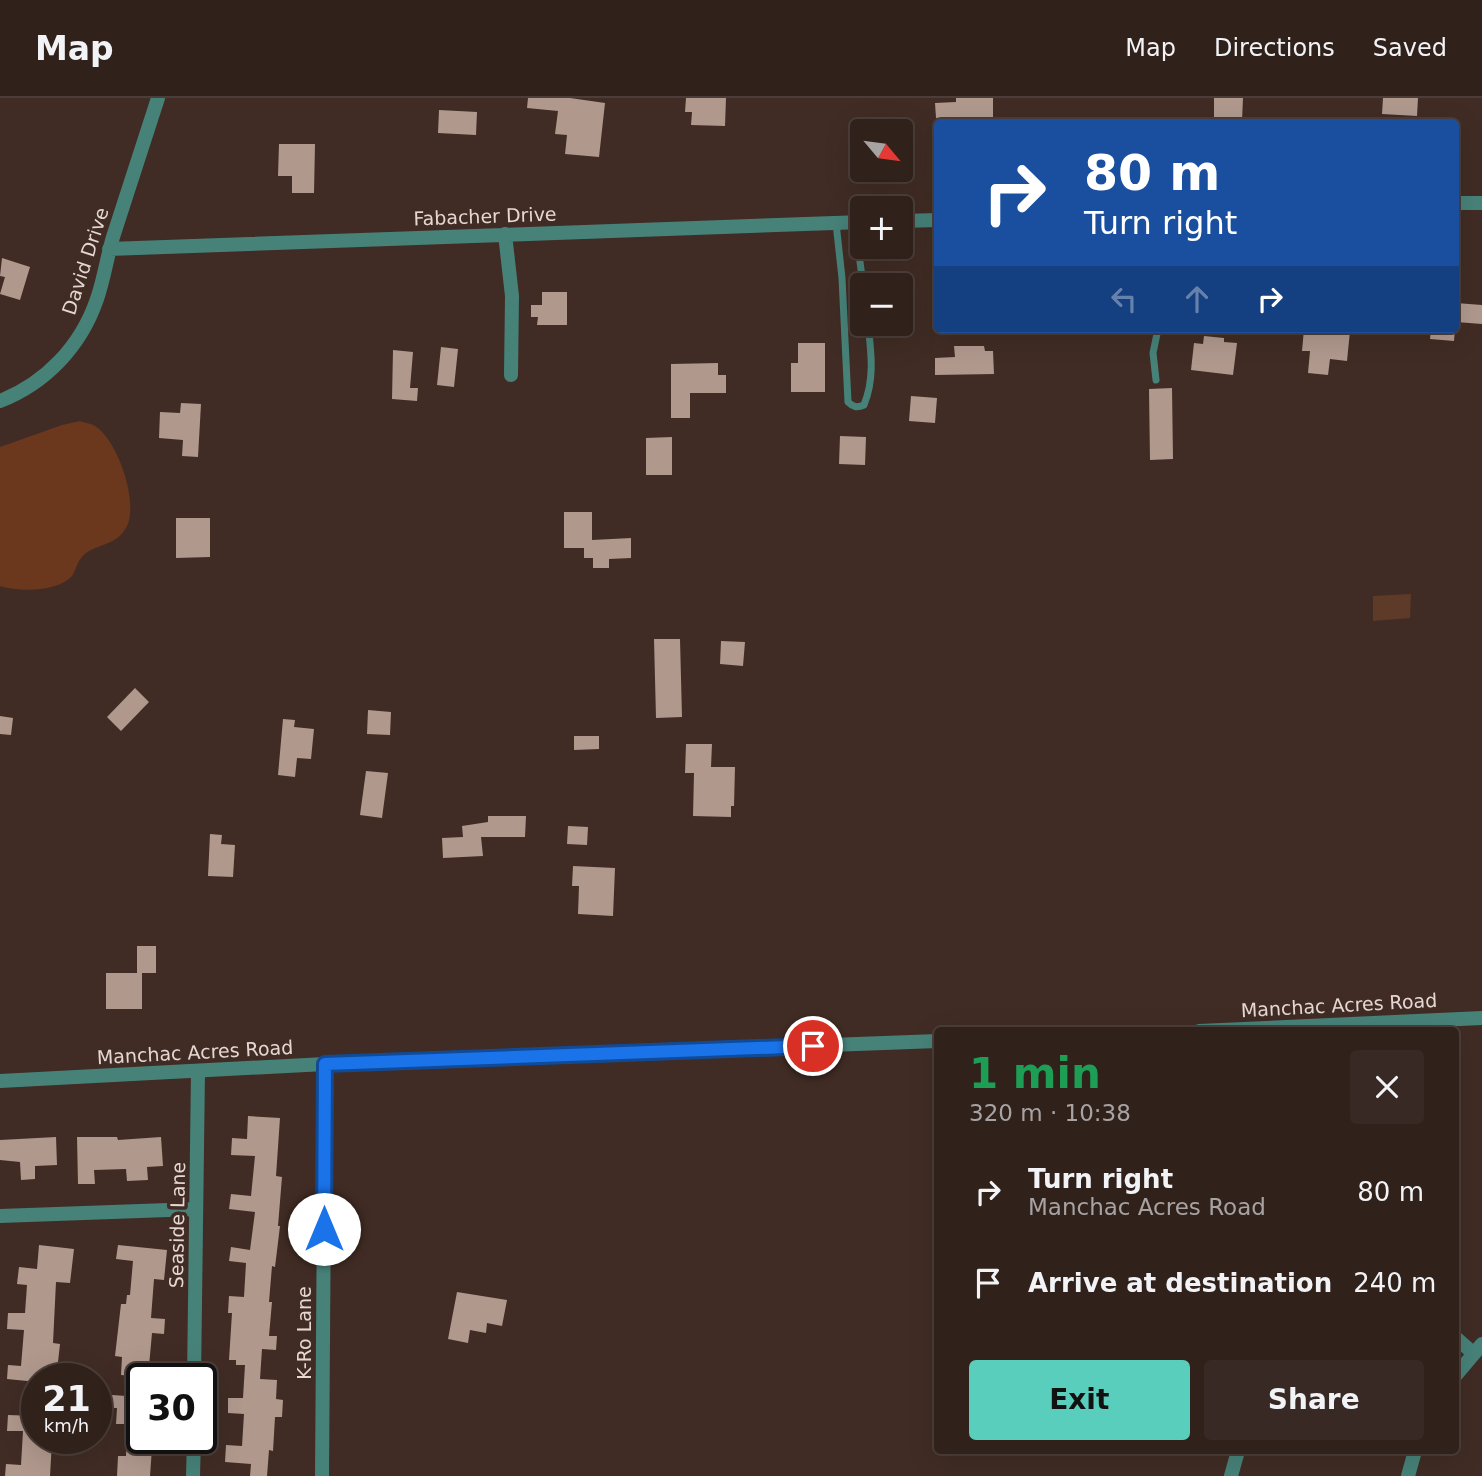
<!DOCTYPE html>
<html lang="en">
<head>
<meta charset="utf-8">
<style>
	body { margin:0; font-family:"DejaVu Sans",sans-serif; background:#382924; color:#f1f3f6; height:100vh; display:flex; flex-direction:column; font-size:26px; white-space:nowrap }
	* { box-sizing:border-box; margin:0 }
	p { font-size:23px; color:#a8a3a3 }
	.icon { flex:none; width:38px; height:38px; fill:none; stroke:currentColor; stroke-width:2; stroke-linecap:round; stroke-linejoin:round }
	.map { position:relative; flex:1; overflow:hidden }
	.details { position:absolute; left:934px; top:929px; width:525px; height:427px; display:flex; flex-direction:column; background:#30211b; border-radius:7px; box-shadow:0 7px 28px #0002,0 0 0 2px #4b3e3a }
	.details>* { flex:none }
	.top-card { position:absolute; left:934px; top:21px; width:525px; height:214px; border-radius:7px; box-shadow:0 7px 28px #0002,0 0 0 2px #4b3e3a; background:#1a4fa0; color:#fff; overflow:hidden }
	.needle { width:46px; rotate:119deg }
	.fabs { position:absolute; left:850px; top:21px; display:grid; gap:14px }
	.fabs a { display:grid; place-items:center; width:63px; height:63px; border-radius:7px; background:#30211b; box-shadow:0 7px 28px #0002,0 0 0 2px #4b3e3a; font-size:35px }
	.speed { position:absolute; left:21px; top:1265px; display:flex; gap:14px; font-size:35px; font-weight:700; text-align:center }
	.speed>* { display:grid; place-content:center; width:91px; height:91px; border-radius:50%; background:#30211b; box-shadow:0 7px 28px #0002,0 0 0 2px #4b3e3a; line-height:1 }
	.speed small { font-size:18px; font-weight:400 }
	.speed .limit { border:4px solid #111; border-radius:10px; background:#fff; color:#111 }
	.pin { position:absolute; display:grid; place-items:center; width:60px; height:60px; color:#fff; margin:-30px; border:4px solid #fff; border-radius:50%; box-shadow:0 2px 7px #0007 }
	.me { position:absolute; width:77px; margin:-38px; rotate:0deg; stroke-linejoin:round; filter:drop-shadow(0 0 5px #0008) }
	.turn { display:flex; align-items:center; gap:24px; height:147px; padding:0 35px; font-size:32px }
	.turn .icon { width:91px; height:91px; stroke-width:2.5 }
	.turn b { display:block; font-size:49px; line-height:60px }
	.lanes { display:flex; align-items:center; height:66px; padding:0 35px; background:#0003; justify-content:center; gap:35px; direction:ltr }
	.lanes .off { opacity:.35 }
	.round { display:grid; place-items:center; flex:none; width:74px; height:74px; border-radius:7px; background:#382924 }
	.headline { display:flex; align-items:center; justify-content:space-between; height:119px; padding:0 35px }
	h1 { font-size:42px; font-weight:600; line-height:52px; color:#1e9e55 }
	.primary-button { display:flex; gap:14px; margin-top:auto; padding:14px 35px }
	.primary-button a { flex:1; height:80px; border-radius:7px; background:#5acebc; color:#111; font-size:28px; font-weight:600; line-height:80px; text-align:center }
	.primary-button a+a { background:#382924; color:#f1f3f6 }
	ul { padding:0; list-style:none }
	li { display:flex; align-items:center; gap:21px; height:91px; padding:0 35px }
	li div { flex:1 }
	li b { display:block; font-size:26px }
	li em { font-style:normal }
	header { display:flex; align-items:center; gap:42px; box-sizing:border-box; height:98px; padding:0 35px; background:#30211b; border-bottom:2px solid #4b3e3a }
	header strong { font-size:33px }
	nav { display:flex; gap:38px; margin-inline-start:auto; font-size:24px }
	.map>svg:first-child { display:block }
	.green { fill:#5e3a29 }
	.water { fill:#6b371d }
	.building { fill:#b0988d }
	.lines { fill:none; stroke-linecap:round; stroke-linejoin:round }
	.lane { stroke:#478279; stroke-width:7 }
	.street { stroke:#478279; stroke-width:14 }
	.route-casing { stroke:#114b97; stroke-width:18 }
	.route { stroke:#1a73e8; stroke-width:12 }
	.labels { text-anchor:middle; stroke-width:7; stroke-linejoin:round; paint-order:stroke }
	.street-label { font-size:19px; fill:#e5d8d2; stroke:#402c24 }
</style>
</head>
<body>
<header>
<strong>Map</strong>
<nav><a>Map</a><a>Directions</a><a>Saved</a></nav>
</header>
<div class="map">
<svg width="1482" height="1378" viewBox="0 0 1482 1378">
	<rect width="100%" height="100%" fill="#402c24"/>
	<path class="green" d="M1411 496 1410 520 1373 523V498Z"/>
	<path class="water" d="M80 323C84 325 91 325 95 328 118 342 140 407 126 430 114 450 94 445 82 459 77 464 76 472 72 478 58 494 19 494 0 488V349L62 327Z"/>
	<path class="building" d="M528 0H570L605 5 599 59 565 56 567 37 555 36 558 13 527 10Z
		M686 0H726L725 28 691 27 692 14H685Z
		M956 0H993V24H956V19L936 20 935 5 956 4Z
		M1214 0H1243L1242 23H1214Z
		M1383 0H1418L1417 18 1382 16Z
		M439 12 477 14 476 37 438 35Z
		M279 46H315L314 95H292V78H278Z
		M2 160 30 169 20 202 0 196 5 179 0 178Z
		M542 194H567V227H537L538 219H531V207H542Z
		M1456 205 1482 207V226L1456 224Z
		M1304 231 1350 233 1347 263 1330 261 1328 277 1308 275 1310 253H1302Z
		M1431 231H1455L1454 243 1430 241Z
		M1204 238 1224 240V244L1237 245 1233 277 1191 272 1194 245 1203 246Z
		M798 245H825V294H791V265H798Z
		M954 248H984L985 253H993L994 276 935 277V260L955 259Z
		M441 249 458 251 454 289 437 287Z
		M393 252 413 254 410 290H418L417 303 392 301Z
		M718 265V277H726V295H690V320H671V266Z
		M1172 290 1173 361 1150 362 1149 291Z
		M911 298 937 300 935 325 909 323Z
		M181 305 201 306 198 359 182 358 183 342 159 340 160 314 180 315Z
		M840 338 866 339 865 367 839 366Z
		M672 339V377H646V340Z
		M564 414H592V442L631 440V460L609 461V470H593V460H584V450H564Z
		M176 420H210V459L176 460Z
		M654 541H680L682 619 656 620Z
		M721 543 745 544 743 568 720 566Z
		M135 590 149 604 121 633 107 619Z
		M368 612 391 614 390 637 367 636Z
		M0 618 13 620 11 637 0 636Z
		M283 621 295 622 294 629 314 631 311 661 297 660 295 679 278 677Z
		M574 638H599V651L574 652Z
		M686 646H712L711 669H735L734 708H731V719L693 718 694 675H685Z
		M366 673 388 675 382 720 360 717Z
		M488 718H526L525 739H481L483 758 443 760 442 740 463 739 462 728 488 724Z
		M568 728 588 729 587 747 567 746Z
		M210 736 222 737 221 746 235 747 233 779 208 778Z
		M573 768 615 770 613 818 578 816 579 788H572Z
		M137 848H156V875H142V911H106V875H137Z
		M248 1018 280 1020 276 1078 282 1079 278 1128H280L275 1169 272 1168 269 1204H272L269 1238H277L276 1252 262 1251 260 1281 277 1282 276 1301 283 1302 282 1319H275L273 1353 269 1352 267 1378H250L251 1366 225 1364 226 1347 242 1348 244 1316 228 1315V1300H243L245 1267H236V1262H229L232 1215H228L229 1198 244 1199 246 1165 229 1163 231 1149 250 1152 255 1114 229 1111 231 1096 251 1098 255 1058 231 1057 232 1040 247 1041Z
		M56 1039 57 1067 35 1068V1081L21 1082 20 1064 0 1062V1042Z
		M77 1039H117L118 1042 161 1039 163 1068 147 1069 148 1082 127 1083 126 1071 94 1072 95 1086H78Z
		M39 1147 74 1151 70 1185 56 1184 53 1245 60 1246 57 1273 40 1271 39 1281H37V1284L7 1281 8 1267 21 1268 24 1232 7 1231 8 1215H25L27 1187 17 1186 19 1169 37 1171Z
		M118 1147 167 1152 164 1182 154 1181 151 1220 165 1221 164 1236 152 1235 148 1279 121 1277 122 1259 115 1258 121 1206H126L127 1197H130L133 1163 116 1161Z
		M457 1194 507 1202 502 1228 487 1225 486 1235 470 1232 468 1245 448 1241Z
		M112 1297 142 1299V1349L152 1350 150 1378H117L118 1358H126L127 1336H125V1326H116L117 1310H111Z
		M8 1317 37 1318V1343L52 1344 50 1378H5L6 1366 21 1367 23 1333H7Z"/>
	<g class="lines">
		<path class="lane" d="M836 125 842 180 848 304C853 309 857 310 864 307 875 280 871 254 868 226
			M855 125 863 187
			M1156 282 1153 255 1158 231"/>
		<path class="street" d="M1456 105H1482
			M901 123 938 122
			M505 136 512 198 511 277
			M109 151 863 124
			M0 303C46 285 81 248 97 201 104 181 107 159 113 139 128 92 143 46 158 0
			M1199 933 1482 920
			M0 983 325 966 938 943
			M0 1118 196 1111
			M1456 1240 1473 1255
			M1456 1277 1482 1246
			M194 1281 198 973
			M193 1378 194 1340
			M322 1378 325 966
			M1231 1378 1238 1353
			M1408 1378 1415 1353"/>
	</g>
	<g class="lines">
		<g class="route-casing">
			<path id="route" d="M324 1131 325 966 813 948"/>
		</g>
		<use href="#route" class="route"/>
	</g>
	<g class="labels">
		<g class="street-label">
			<text transform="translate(485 118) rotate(-2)" y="7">Fabacher Drive</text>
			<text transform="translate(85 163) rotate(-72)" y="7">David Drive</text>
			<text transform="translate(1339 907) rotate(-3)" y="7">Manchac Acres Road</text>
			<text transform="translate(195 954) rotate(-3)" y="7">Manchac Acres Road</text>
			<text transform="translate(177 1127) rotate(-89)" y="7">Seaside Lane</text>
			<text transform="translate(304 1235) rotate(-90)" y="7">K-Ro Lane</text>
		</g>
	</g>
</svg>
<div class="fabs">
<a><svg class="needle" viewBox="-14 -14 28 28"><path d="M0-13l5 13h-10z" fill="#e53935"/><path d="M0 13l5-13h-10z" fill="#a8a3a3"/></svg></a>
<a>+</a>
<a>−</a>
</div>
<div class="speed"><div>21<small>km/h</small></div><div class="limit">30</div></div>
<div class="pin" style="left:813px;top:948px;background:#d93025"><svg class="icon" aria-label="arrive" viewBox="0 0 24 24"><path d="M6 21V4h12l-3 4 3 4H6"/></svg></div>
<svg class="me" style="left:324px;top:1131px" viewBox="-20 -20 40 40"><circle r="19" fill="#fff"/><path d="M0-13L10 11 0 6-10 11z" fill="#1a73e8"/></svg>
<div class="top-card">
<div class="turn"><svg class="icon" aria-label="right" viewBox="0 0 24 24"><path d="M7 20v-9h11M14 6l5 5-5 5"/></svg><div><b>80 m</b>Turn right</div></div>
<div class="lanes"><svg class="icon off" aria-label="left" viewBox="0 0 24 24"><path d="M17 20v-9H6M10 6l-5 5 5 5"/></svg><svg class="icon off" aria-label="ahead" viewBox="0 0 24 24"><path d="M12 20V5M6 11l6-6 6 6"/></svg><svg class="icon" aria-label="right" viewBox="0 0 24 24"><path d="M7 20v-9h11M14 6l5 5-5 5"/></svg></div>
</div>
<section class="details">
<div class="headline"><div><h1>1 min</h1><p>320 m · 10:38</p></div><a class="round"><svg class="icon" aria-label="close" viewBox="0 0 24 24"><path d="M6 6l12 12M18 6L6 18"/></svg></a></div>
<ul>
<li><svg class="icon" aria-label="right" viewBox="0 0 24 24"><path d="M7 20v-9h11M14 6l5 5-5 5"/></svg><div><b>Turn right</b><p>Manchac Acres Road</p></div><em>80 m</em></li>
<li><svg class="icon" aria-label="arrive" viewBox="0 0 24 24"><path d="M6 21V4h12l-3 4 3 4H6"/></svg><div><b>Arrive at destination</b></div><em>240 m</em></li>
</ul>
<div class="primary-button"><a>Exit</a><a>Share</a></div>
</section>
</div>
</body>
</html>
